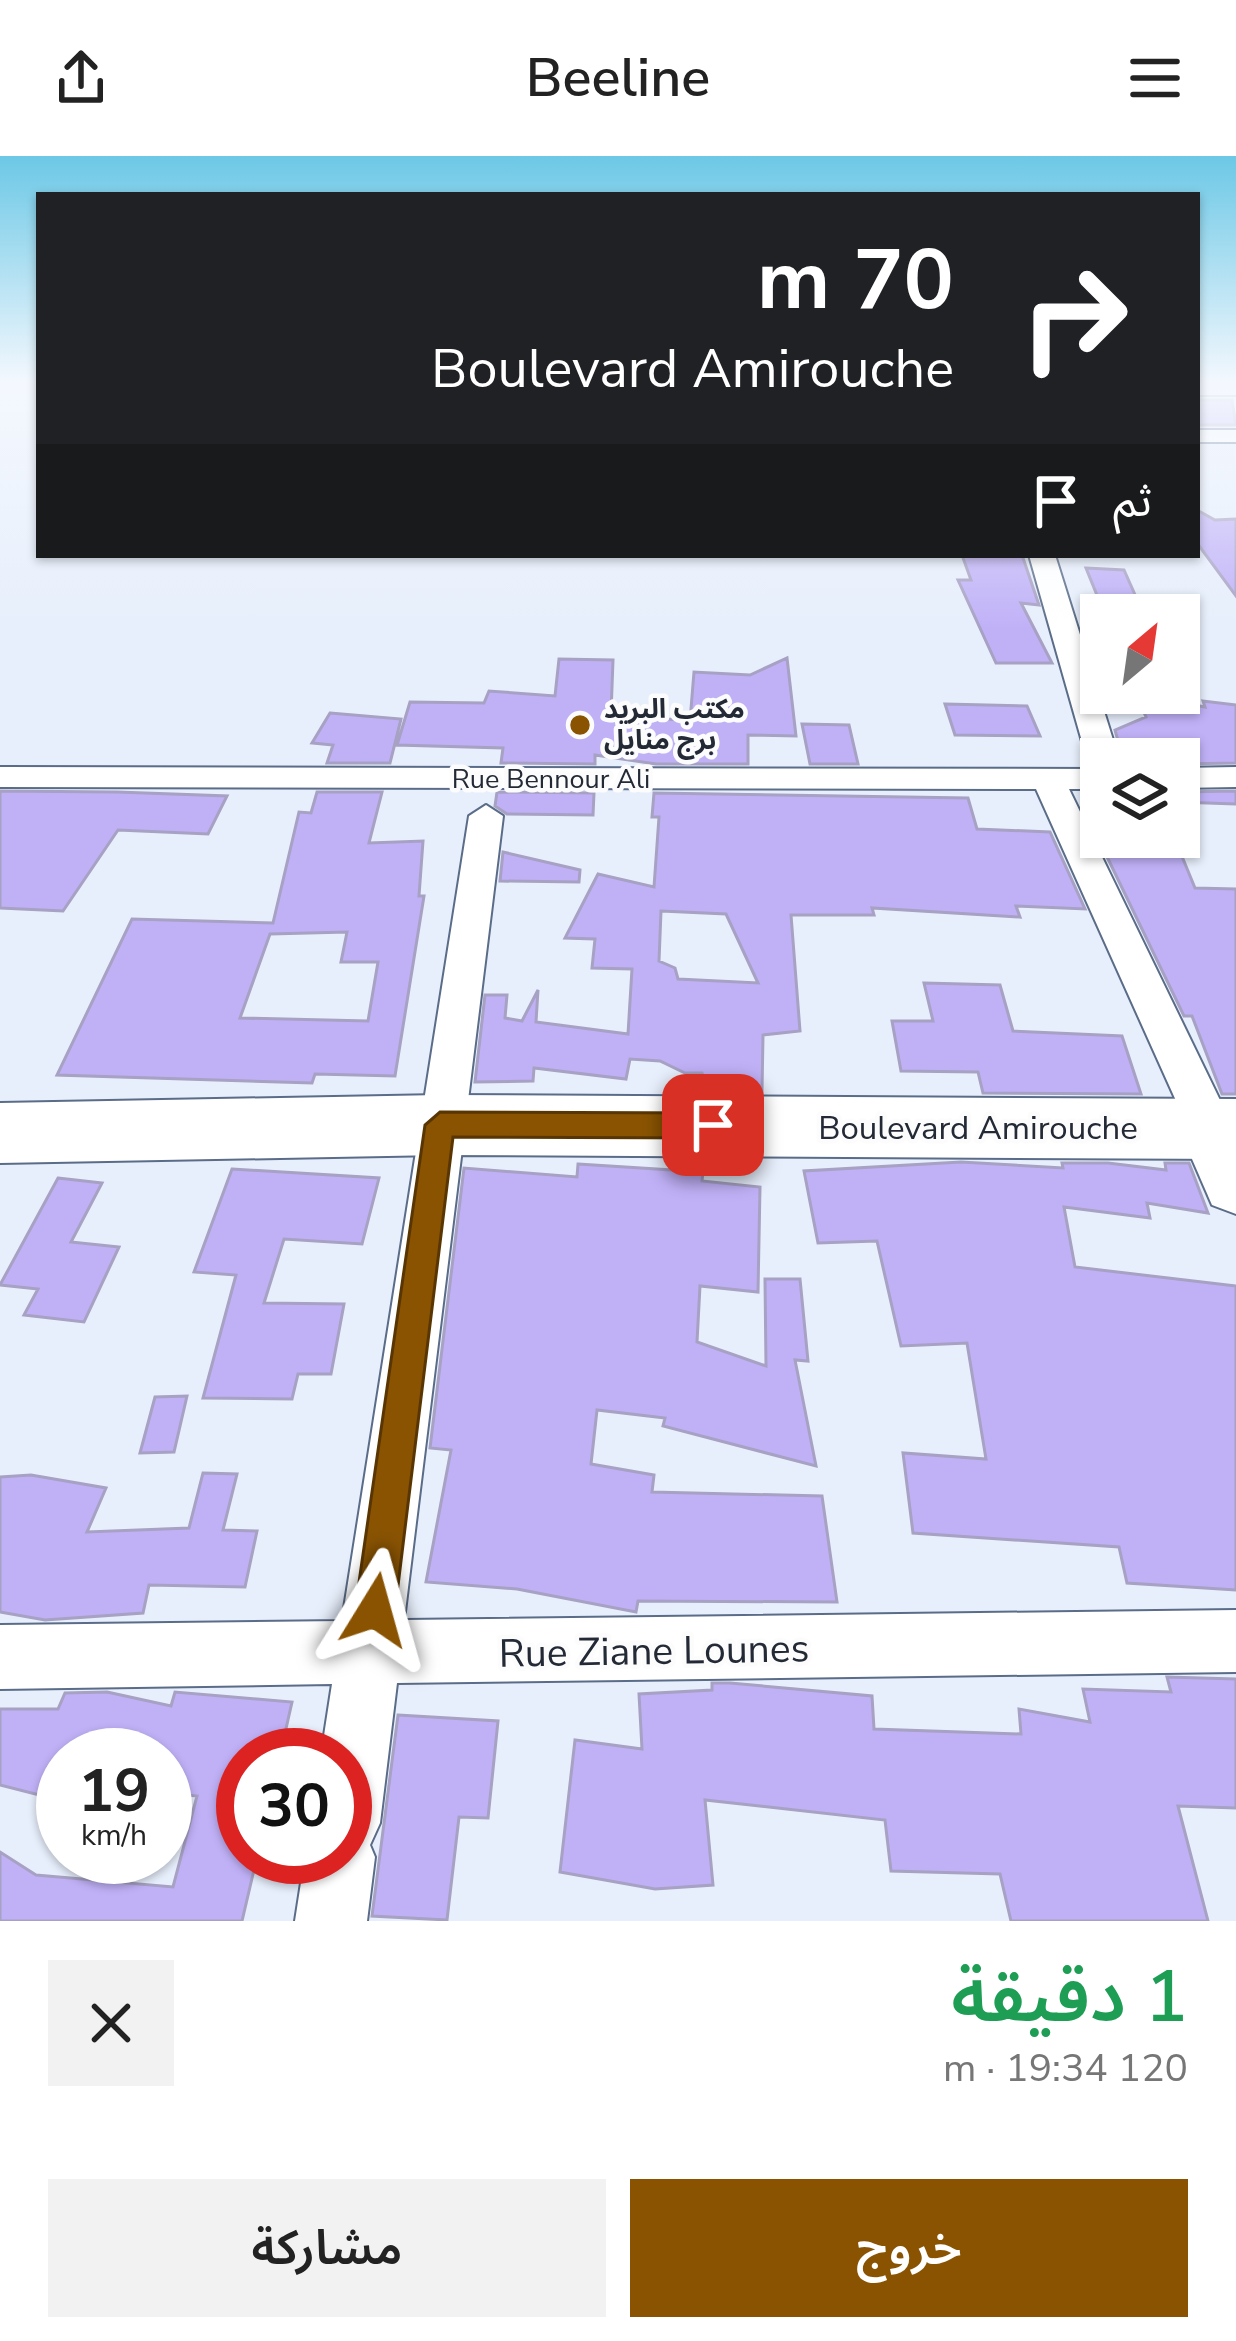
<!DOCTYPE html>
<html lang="ar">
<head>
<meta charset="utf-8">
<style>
	body { margin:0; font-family:"Nunito Sans","Noto Sans Arabic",sans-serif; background:#f2f2f2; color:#222; direction:rtl; height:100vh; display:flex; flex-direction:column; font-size:45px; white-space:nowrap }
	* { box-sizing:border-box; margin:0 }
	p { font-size:39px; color:#767676 }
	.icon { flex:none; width:66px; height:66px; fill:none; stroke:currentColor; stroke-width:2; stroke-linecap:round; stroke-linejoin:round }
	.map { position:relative; height:1765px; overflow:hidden; direction:ltr }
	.details { display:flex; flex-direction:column; background:#fff; flex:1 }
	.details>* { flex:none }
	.banner { position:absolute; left:36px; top:36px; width:1164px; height:366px; border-radius:0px; box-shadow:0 3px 9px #0004; direction:rtl; background:#202124; color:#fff; overflow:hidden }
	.needle { width:78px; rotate:29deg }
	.controls { position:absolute; left:1080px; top:438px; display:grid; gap:24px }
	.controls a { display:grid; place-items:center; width:120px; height:120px; border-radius:0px; background:#fff; box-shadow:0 3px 9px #0004; font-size:60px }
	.speed { position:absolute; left:36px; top:1572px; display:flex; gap:24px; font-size:60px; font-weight:700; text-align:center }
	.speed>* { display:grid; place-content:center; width:156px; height:156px; border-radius:50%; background:#fff; box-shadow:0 3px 9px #0004; line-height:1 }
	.speed small { font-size:30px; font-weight:400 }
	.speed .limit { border:18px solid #d22; background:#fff; color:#111 }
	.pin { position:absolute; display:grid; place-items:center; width:102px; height:102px; color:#fff; margin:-51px; border-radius:24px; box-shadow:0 6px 18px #0006 }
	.me { position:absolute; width:132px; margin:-66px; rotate:8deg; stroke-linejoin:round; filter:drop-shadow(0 0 9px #0008) }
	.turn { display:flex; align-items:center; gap:42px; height:252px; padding:0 48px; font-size:54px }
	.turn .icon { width:156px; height:156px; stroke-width:2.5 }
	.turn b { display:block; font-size:84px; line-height:102px }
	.then { display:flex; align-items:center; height:114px; padding:0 48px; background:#0003; gap:24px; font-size:45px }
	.round { display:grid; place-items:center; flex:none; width:126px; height:126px; border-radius:0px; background:#f2f2f2 }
	.summary { display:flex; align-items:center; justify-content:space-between; height:204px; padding:0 48px }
	h1 { font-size:72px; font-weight:600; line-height:90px; color:#1e9e55 }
	.primary-button { display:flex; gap:24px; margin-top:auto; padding:24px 48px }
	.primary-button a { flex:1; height:138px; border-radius:0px; background:#895302; color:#fff; font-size:48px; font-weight:600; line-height:138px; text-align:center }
	.primary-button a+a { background:#f2f2f2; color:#222 }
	header { display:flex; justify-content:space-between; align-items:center; height:156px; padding:0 48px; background:#fff; font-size:54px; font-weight:600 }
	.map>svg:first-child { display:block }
	.building { fill:#c0b1f7; stroke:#a7a1c3; stroke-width:3; fill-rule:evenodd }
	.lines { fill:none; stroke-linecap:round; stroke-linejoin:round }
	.street-casing { stroke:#5a6c88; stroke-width:4 }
	.secondary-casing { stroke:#5a6c88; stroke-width:4 }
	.primary-casing { stroke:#5a6c88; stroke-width:4 }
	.street { fill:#fff; fill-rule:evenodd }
	.secondary { fill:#fff; fill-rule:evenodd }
	.primary { fill:#fff; fill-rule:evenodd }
	.route { fill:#895302; stroke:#593601; stroke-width:3 }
	.poi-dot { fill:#895302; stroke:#fcfcfc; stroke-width:4.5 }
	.labels { text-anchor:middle; stroke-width:9; stroke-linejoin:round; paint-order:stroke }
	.far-poi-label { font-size:27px; font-weight:bold; fill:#232a36; stroke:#fcfcfc; text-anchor:start }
	.far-street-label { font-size:27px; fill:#232a36; stroke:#fcfcfc }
	.street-label { font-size:33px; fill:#232a36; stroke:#fcfcfc }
	.near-street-label { font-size:39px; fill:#232a36; stroke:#fcfcfc }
</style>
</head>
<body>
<header><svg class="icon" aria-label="menu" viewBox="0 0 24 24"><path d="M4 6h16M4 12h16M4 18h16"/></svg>Beeline<svg class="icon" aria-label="share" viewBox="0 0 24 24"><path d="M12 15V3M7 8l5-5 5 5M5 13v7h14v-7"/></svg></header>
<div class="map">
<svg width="1236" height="1765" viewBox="0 0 1236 1765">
	<rect width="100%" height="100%" fill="#e7effc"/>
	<path class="building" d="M1197 244H1232L1236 269H1197Z
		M1197 354 1215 364 1236 363V440L1197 387Z
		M962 399H1022L1039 449 1021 447 1052 507H996L958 424H971Z
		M1086 412 1124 414 1144 459H1105Z
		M787 502 796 580 748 579V608H656L595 599V608L501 607 503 592 397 589 410 546 484 547 489 535 555 540 559 503 613 504 611 558 690 565 694 516 750 519Z
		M1136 538 1205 551 1203 545 1236 549V607L1179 608V603L1121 596 1115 574 1146 561Z
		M945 548 1027 550 1040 580 955 579Z
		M330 557 401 563 390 607H327L333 589 312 587Z
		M802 568 849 569 858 608H810Z
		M0 635 117 636 227 640 208 678 118 674 63 755 0 752Z
		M1236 635V648L1179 646V636Z
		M317 636H382L369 687 423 685 419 740H424L395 920 315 918 312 927 57 919 132 763 273 767 299 656 311 657ZM347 776 341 806H378L368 865 240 862 270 778Z
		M497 636 594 637 593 659 507 658 495 650Z
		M654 637 968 642 977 673 1050 676 1085 753 1016 750 1020 761 872 752 874 759H791L800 875 763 879 762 936H709L702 917H685L660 905 630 903 626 923 534 912 533 925 475 926 485 839H507L505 862 522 865 538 834 536 866 628 878 632 813 592 812 595 783 565 782 598 718 654 731 659 661H652ZM661 755 726 758 758 827 678 823 675 812 659 805Z
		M1096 678 1174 681 1195 732 1236 733V938H1222L1192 860H1184Z
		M503 696 580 714 579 726 500 725Z
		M924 827 1000 829 1013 875 1122 880 1141 938 983 937 978 916 901 915 892 865H933Z
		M961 1006 1063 1012 1062 1007H1108L1166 1014 1165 1007H1189L1208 1057 1147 1047 1150 1062 1064 1051 1075 1111 1236 1130V1434L1127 1427 1119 1391 913 1377 903 1297 986 1303 967 1187 901 1190 877 1085 818 1087 804 1015Z
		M578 1008 703 1016 702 1025 760 1031 758 1136 700 1130 697 1186 766 1210 765 1123H800L808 1205 795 1204 816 1310 663 1270 665 1262 597 1254 591 1308 654 1319 652 1336 822 1340 837 1446 638 1445 636 1456 517 1433 426 1426 451 1294 430 1292 464 1012 577 1021Z
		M232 1013 379 1022 362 1088 284 1083 264 1147 344 1148 331 1218H298L292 1243 203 1242 236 1119 194 1116Z
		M58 1022 102 1027 71 1086 119 1091 84 1166 24 1159 38 1133 0 1129Z
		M187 1240 174 1296 140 1297 155 1241Z
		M203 1317 237 1318 223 1374 257 1375 245 1431 149 1429 143 1457 45 1464 0 1456V1321L31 1319 106 1332 87 1376 189 1372Z
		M1167 1521 1236 1523V1652L1178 1650 1208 1765H1011L1000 1718 891 1715 885 1664 705 1644 713 1729 655 1733 560 1716 575 1584 642 1593 639 1538 712 1534V1527H730L872 1540 874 1573 1021 1578 1019 1553 1090 1566 1083 1533 1171 1536Z
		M107 1536 171 1550 175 1536 292 1546 280 1599H243V1701H257L242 1765H0V1696L36 1719 173 1731 197 1640 165 1637V1599H63V1645L0 1629V1553H58L65 1537Z
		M398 1559 498 1565 488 1662 459 1661 447 1764 372 1760Z"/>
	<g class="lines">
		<g class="street-casing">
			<path id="street" d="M1197 227H1236V239H1197Z
				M1197 274H1236V286H1197Z
				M1029 399H1055L1119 603H1101V612L1087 603Z
				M0 611 1101 613V633H1069L1234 973 1227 987 1211 992 1195 987 1036 633 0 631Z
				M1236 611V631L1179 632V612Z
				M486 649 503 660 404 1464 1236 1454V1516L397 1527 380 1667 370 1689 375 1701 367 1765H295L305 1701H345V1599H321L332 1528 0 1533V1469L342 1465 469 660Z"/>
		</g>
		<g class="secondary-casing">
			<path id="secondary" d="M1211 946 1236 958V1058L1212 1049 1179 973 1188 954Z"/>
		</g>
		<g class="primary-casing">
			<path id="primary" d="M440 939 1236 943V1003L440 999 0 1007V947Z"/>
		</g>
		<use href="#street" class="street"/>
		<use href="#secondary" class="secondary"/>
		<use href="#primary" class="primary"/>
	</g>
	<linearGradient id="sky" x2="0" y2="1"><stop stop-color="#6cc8e6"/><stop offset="0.48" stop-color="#f4f8fe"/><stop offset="1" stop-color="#f4f8fe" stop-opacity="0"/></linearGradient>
	<rect width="1236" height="473" fill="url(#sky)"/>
	<path class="route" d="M440 956 713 957 728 969 713 982 453 981 395 1454 389 1468 375 1474 361 1468 355 1454 425 969Z"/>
	<circle class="poi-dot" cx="580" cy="569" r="12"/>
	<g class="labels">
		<g class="far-poi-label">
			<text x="604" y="562">مكتب البريد<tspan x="604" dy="31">برج منايل</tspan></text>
		</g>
		<g class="far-street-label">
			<text x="551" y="632">Rue Bennour Ali</text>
		</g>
		<g class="street-label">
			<text x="978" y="983">Boulevard Amirouche</text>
		</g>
		<g class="near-street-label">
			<text transform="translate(654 1494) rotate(-1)" y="14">Rue Ziane Lounes</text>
		</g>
	</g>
</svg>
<div class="controls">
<a><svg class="needle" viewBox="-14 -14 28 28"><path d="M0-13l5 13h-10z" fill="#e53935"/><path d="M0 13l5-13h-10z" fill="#767676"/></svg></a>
<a><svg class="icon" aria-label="layers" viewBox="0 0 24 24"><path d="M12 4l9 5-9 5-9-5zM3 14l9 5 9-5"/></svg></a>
</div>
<div class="speed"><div>19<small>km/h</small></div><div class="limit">30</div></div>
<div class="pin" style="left:713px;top:969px;background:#d93025"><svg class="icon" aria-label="arrive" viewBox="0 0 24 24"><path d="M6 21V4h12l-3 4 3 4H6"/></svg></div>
<svg class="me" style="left:375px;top:1454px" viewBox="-20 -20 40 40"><path d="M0-17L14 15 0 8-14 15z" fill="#895302" stroke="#fff" stroke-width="4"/></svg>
<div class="banner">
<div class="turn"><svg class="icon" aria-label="right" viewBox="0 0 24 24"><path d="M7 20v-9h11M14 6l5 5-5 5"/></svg><div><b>70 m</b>Boulevard Amirouche</div></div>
<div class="then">ثم<svg class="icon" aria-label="arrive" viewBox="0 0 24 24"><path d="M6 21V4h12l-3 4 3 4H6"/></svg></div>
</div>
</div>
<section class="details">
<div class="summary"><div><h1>1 دقيقة</h1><p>120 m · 19:34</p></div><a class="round"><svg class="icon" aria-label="close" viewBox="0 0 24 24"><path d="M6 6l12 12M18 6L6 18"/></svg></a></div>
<div class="primary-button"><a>خروج</a><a>مشاركة</a></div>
</section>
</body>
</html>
